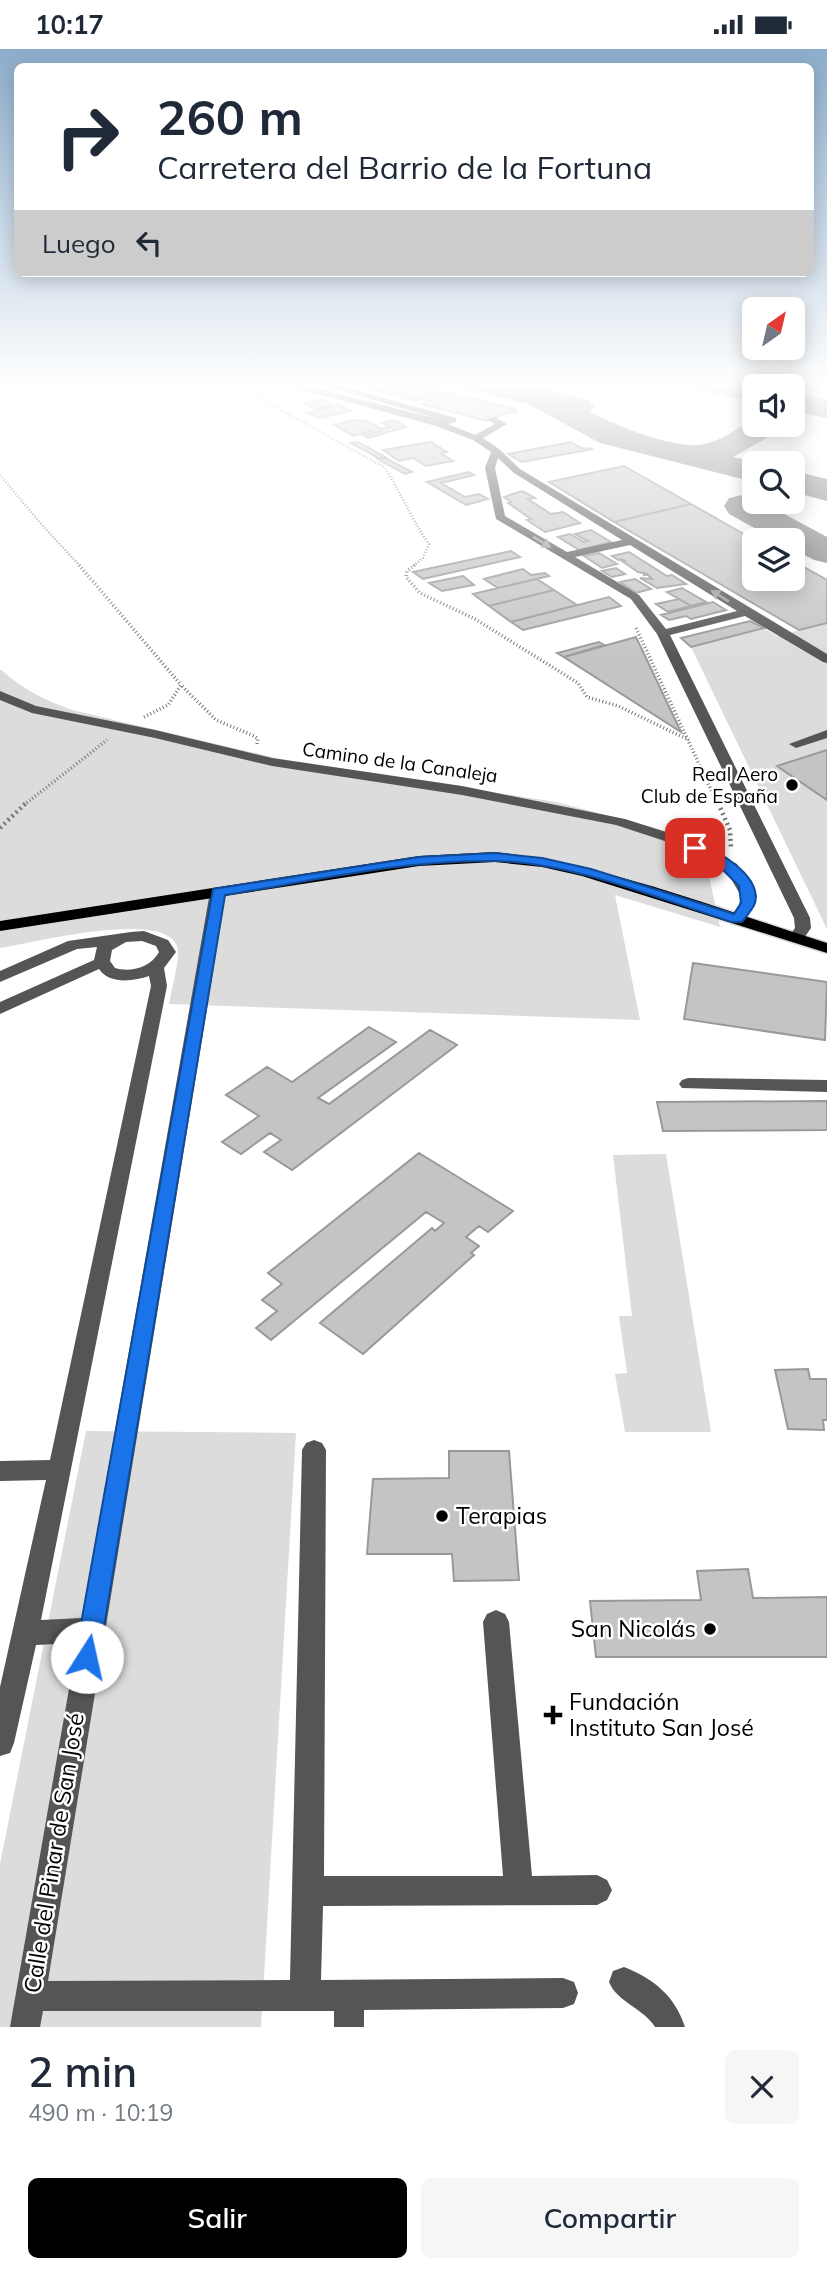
<!DOCTYPE html>
<html lang="es">
<head>
<meta charset="utf-8">
<style>
	body { margin:0; font-family:Mulish,sans-serif; background:#f6f6f7; color:#1f2937; height:100vh; display:flex; flex-direction:column; font-size:26px; white-space:nowrap }
	* { box-sizing:border-box; margin:0 }
	p { font-size:23px; color:#747a83 }
	.icon { flex:none; width:38px; height:38px; fill:none; stroke:currentColor; stroke-width:2; stroke-linecap:round; stroke-linejoin:round }
	.map { position:relative; height:1978px; overflow:hidden }
	.drawer { display:flex; flex-direction:column; background:#fff; flex:1 }
	.drawer>* { flex:none }
	.hud { position:absolute; left:14px; top:14px; width:800px; height:214px; border-radius:10px; box-shadow:0 4px 18px #0003; background:#fff; color:#1f2937; overflow:hidden }
	.needle { width:46px; rotate:34deg }
	.fabs { position:absolute; left:742px; top:248px; display:grid; gap:14px }
	.fabs a { display:grid; place-items:center; width:63px; height:63px; border-radius:10px; background:#fff; box-shadow:0 4px 18px #0003; font-size:35px }
	.pin { position:absolute; display:grid; place-items:center; width:60px; height:60px; color:#fff; margin:-30px; border-radius:14px; box-shadow:0 4px 10px #0006 }
	.me { position:absolute; width:77px; margin:-38px; rotate:10deg; stroke-linejoin:round; filter:drop-shadow(0 0 5px #0008) }
	.turn { display:flex; align-items:center; gap:24px; height:147px; padding:0 28px; font-size:32px }
	.turn .icon { width:91px; height:91px; stroke-width:2.5 }
	.turn b { display:block; font-size:49px; line-height:60px }
	.then { display:flex; align-items:center; height:66px; padding:0 28px; background:#0003; gap:14px; font-size:26px }
	.round { display:grid; place-items:center; flex:none; width:74px; height:74px; border-radius:10px; background:#f6f6f7 }
	.headline { display:flex; align-items:center; justify-content:space-between; height:119px; padding:0 28px }
	h1 { font-size:42px; font-weight:600; line-height:52px }
	.button { display:flex; gap:14px; margin-top:auto; padding:14px 28px }
	.button a { flex:1; height:80px; border-radius:10px; background:#000; color:#fff; font-size:28px; font-weight:600; line-height:80px; text-align:center }
	.button a+a { background:#f6f6f7; color:#1f2937 }
	.status { display:flex; justify-content:space-between; align-items:center; height:49px; padding:0 35px; background:#fff; direction:ltr }
	.status svg { height:19px; fill:currentColor }
	.map>svg:first-child { display:block }
	.green { fill:#dcdcdc }
	.lines { fill:none; stroke-linecap:round; stroke-linejoin:round }
	.taxiway { fill:#808080; fill-rule:evenodd }
	.building { fill:#c4c4c4; stroke:#999; stroke-width:2 }
	.major-casing { stroke:#dbdbdb; stroke-width:3 }
	.path-far2 { stroke:#777; stroke-width:2.5; stroke-dasharray:1 2; stroke-linecap:butt }
	.path-far1 { stroke:#777; stroke-width:3.5; stroke-dasharray:1 2.5; stroke-linecap:butt }
	.path { stroke:#777; stroke-width:4.5; stroke-dasharray:2 3.5; stroke-linecap:butt }
	.minor { fill:#555; fill-rule:evenodd }
	.major { fill:#000; fill-rule:evenodd }
	.oneway { fill:#999 }
	.route { fill:#1a73e8; stroke:#114b97; stroke-width:2 }
	.poi-dot { fill:#000; stroke:#fff; stroke-width:2.5 }
	.labels { text-anchor:middle; stroke-width:5; stroke-linejoin:round; paint-order:stroke }
	.street-label { font-size:19px; fill:#000; stroke:#fff }
	.poi-label { font-size:19px; fill:#000; stroke:#fff; text-anchor:end }
	.near-poi-label { font-size:23px; fill:#000; stroke:#fff; text-anchor:start }
	.near-street-label { font-size:23px; fill:#000; stroke:#fff }
</style>
</head>
<body>
<div class="status"><b>10:17</b><svg viewBox="0 0 49 12"><path d="M0 12V9h3v3zM5 12V6h3v6zM10 12V3h3v9zM15 12V0h3v12zM26 1h20v11H26zM47 4h2v5h-2z"/></svg></div>
<div class="map">
<svg width="827" height="1978" viewBox="0 0 827 1978">
	<rect width="100%" height="100%" fill="#fff"/>
	<path class="green" d="M827 574V880L691 598 764 579 777 587Z
		M0 620C22 640 45 651 72 661L281 710 556 753 656 779 702 795 720 878 615 846 640 971 169 955C171 943 181 907 177 897 163 860 32 894 0 899Z
		M666 1105 711 1383H625L615 1325 627 1324 619 1267H632L613 1106Z
		M86 1382 296 1384 261 1978H0V1815Z"/>
	<g class="lines">
		<path class="taxiway" d="M456 332H510L589 351 594 358 590 363C616 376 676 402 705 395 723 391 739 378 754 369V376H782L777 383 733 408 762 415H754V433L600 394 528 355 460 338Z
			M684 332H742L765 338H754V353L688 338Z
			M793 344 827 351V369L793 362Z
			M793 422 827 430V452L793 443Z
			M742 446 754 449V453H762L827 488V514L814 511 793 500V492H778L729 465 724 457 729 449Z"/>
	</g>
	<path class="building" d="M352 332H404L437 341 429 344H449L515 360 513 361 518 363 506 364 487 372 422 355 429 352Z
		M378 339 421 350 416 352 373 341Z
		M322 351 333 356 314 360 304 354Z
		M338 356 351 362 320 369 307 364Z
		M355 371 367 372 380 379 354 387 334 376Z
		M395 371 406 378 368 389 363 386 381 382 378 380 390 378 383 374Z
		M358 393 385 408 378 409 351 394Z
		M431 393 447 403 441 404 453 412 426 417 413 409 399 412 383 401Z
		M571 393 581 399 593 400 522 413 508 405Z
		M385 409 412 423 405 425 378 410Z
		M624 417 691 455 614 473 549 433Z
		M469 423 474 426 441 434 465 448 479 445 488 450 466 456 427 433Z
		M522 442 535 449 528 450 551 465 563 463 580 474 545 483 527 471 531 470 508 454 511 453 504 448Z
		M691 455 756 492 754 530H793V512L827 531V574L799 581 614 473Z
		M591 481 611 493 579 501 558 488 570 485 584 493 588 492 575 485Z
		M511 502 520 508 423 530 413 523Z
		M629 503 667 527 672 526 686 535 657 539 640 529 652 530 648 526H643L648 525 638 523 622 512H625L622 510 618 511 612 507Z
		M599 504 617 515 602 519 584 507Z
		M616 519 625 525 612 528 602 522Z
		M523 520 531 526 545 524 549 527 498 539 484 530Z
		M463 527 474 536 442 542 429 534Z
		M537 530 554 541 489 557 473 545Z
		M635 530 651 540 636 544 620 533Z
		M682 539 706 553 691 557 667 543Z
		M554 541 577 556 511 573 489 557Z
		M609 548 621 557 523 581 511 573Z
		M679 550 691 557 668 563 656 555Z
		M713 553 726 561 691 570 686 567 669 571 661 566Z
		M750 572 764 579 691 598 681 589Z
		M636 588 681 683 564 608Z
		M599 593 604 596 564 608 557 604Z
		M827 701V751L777 717Z
		M693 914 827 933 825 991 684 970Z
		M369 978 396 993 318 1049 329 1055 430 981 457 996 292 1121 264 1103 281 1091 270 1084 241 1105 222 1093 259 1067 226 1046 267 1018 292 1033Z
		M827 1052V1081L663 1082 657 1053Z
		M419 1104 513 1162 488 1183 479 1177 466 1188 479 1197 471 1204 474 1206 363 1305 320 1274 432 1179 435 1182 444 1174 426 1163 271 1291 256 1279 277 1262 262 1251 282 1235 268 1224Z
		M808 1320 810 1330H827V1371H823L824 1381 788 1380 775 1321Z
		M449 1402H509L519 1531 454 1532 452 1505H367L373 1430 449 1429Z
		M748 1520 753 1549 827 1548V1608H596L590 1552 701 1551 697 1522Z"/>
	<g class="lines">
		<g class="major-casing">
			<path id="major" d="M495 803C609 816 718 860 827 894V904L582 827 542 818 495 813 419 817 0 882V872L419 807Z"/>
		</g>
		<path class="path-far2" d="M228 332 384 418C401 443 411 470 429 495L423 509 412 518
			M0 426 42 476 81 518"/>
		<path class="path-far1" d="M79 516 181 636
			M415 516 407 522 406 528 420 544 475 570 578 634 587 648 618 657 689 691
			M636 579 718 756
			M144 668 168 656 181 636 216 671 254 687 258 690 257 695
			M24 756 107 691"/>
		<path class="path" d="M718 754 730 781 731 800
			M0 779 26 754"/>
		<path class="minor" d="M272 332H287L443 371 308 332H323L456 369V373L448 375 475 386 495 375 487 370 495 368 507 375 483 389 499 400 520 420 827 605V614L823 613 745 567 670 586 810 869 811 879 802 892H790L788 889 795 879 794 869 657 585 631 550 496 470 485 419 491 403 473 391 436 377ZM498 409 514 424 622 491 567 503 505 467 495 419ZM630 496 737 562 666 580 639 546 575 508Z
			M0 642 36 657 155 681 272 709 462 737 625 770 691 791 737 815 757 847 754 856 743 873H731L729 870 739 856 741 847 726 821 680 797 616 776 462 746 272 717 155 689 32 664 0 651Z
			M827 681V689L796 699 789 695Z
			M218 838 226 843 48 1932 290 1931 302 1401 306 1394 314 1391 322 1394 326 1401 324 1827H503L483 1573 487 1565 496 1561 505 1565 509 1573 532 1827 597 1826 607 1831 612 1841 607 1851 597 1856 323 1857 321 1931 563 1929 574 1933 578 1944 574 1955 563 1959 364 1961V1978H334V1962H43L40 1978H10L77 1594 36 1596 14 1694 10 1704 0 1707V1638L46 1431 0 1432V1412L50 1411 151 937 149 927C134 932 110 936 99 920L0 965V953L94 911 97 898 77 900 0 933V922L68 892 131 883 144 882 168 891 176 903 164 919 167 937 41 1571 82 1569 210 843ZM142 892 156 897 159 903C151 918 131 924 115 919L110 912 112 901 126 893Z
			M688 1029 827 1031V1043L682 1039 679 1035 682 1031Z
			M624 1918C654 1930 675 1947 685 1978H655C643 1959 617 1953 609 1933L613 1922Z"/>
		<use href="#major" class="major"/>
	</g>
	<defs><path id="oneway-solid" d="M-6-.8H1V-3.2L6.5 0L1 3.2V.8H-6Z" transform="scale(1.75)"/></defs>
	<g class="oneway">
		<use href="#oneway-solid" transform="translate(542 493) rotate(31)"/>
		<use href="#oneway-solid" transform="translate(720 547) rotate(-148)"/>
	</g>
	<linearGradient id="sky" x2="0" y2="1"><stop stop-color="#8cadcc"/><stop offset="0.55" stop-color="#fff"/><stop offset="1" stop-color="#fff" stop-opacity="0"/></linearGradient>
	<rect width="827" height="609" fill="url(#sky)"/>
	<path class="route" d="M695 794C716 800 762 826 755 854 753 860 746 868 742 873H732C656 849 575 814 495 812 405 810 313 832 225 846L99 1608 95 1616 87 1619 79 1616 75 1608 213 840 419 808 495 804 542 809 591 820 734 865 741 854 739 837 716 814 690 801V796Z"/>
	<g class="poi-dot">
		<circle cx="792" cy="736" r="7"/>
		<circle cx="442" cy="1467" r="7"/>
		<circle cx="710" cy="1580" r="7"/>
		<path d="M549.5 1655.5h7v7h7v7h-7v7h-7v-7h-7v-7h7z"/>
	</g>
	<g class="labels">
		<g class="street-label">
			<text transform="translate(400 713) rotate(8)" y="7">Camino de la Canaleja</text>
		</g>
		<g class="poi-label">
			<text x="778" y="732">Real Aero<tspan x="778" dy="22">Club de España</tspan></text>
		</g>
		<g class="near-poi-label">
			<text x="456" y="1475">Terapias</text>
			<text x="696" y="1588" text-anchor="end">San Nicolás</text>
			<text x="569" y="1661">Fundación<tspan x="569" dy="26">Instituto San José</tspan></text>
		</g>
		<g class="near-street-label">
			<text transform="translate(54 1804) rotate(-81)" y="8">Calle del Pinar de San José</text>
		</g>
	</g>
</svg>
<div class="fabs">
<a><svg class="needle" viewBox="-14 -14 28 28"><path d="M0-13l5 13h-10z" fill="#e53935"/><path d="M0 13l5-13h-10z" fill="#747a83"/></svg></a>
<a><svg class="icon" aria-label="sound" viewBox="0 0 24 24"><path d="M4 9h4l5-4v14l-5-4H4zM17 9q2 3 0 6"/></svg></a>
<a><svg class="icon" aria-label="search" viewBox="0 0 24 24"><circle cx="10" cy="10" r="6"/><path d="M15 15l6 6"/></svg></a>
<a><svg class="icon" aria-label="layers" viewBox="0 0 24 24"><path d="M12 4l9 5-9 5-9-5zM3 14l9 5 9-5"/></svg></a>
</div>
<div class="pin" style="left:695px;top:799px;background:#d93025"><svg class="icon" aria-label="arrive" viewBox="0 0 24 24"><path d="M6 21V4h12l-3 4 3 4H6"/></svg></div>
<svg class="me" style="left:87px;top:1608px" viewBox="-20 -20 40 40"><circle r="19" fill="#fff"/><path d="M0-13L10 11 0 6-10 11z" fill="#1a73e8"/></svg>
<div class="hud">
<div class="turn"><svg class="icon" aria-label="right" viewBox="0 0 24 24"><path d="M7 20v-9h11M14 6l5 5-5 5"/></svg><div><b>260 m</b>Carretera del Barrio de la Fortuna</div></div>
<div class="then">Luego<svg class="icon" aria-label="left" viewBox="0 0 24 24"><path d="M17 20v-9H6M10 6l-5 5 5 5"/></svg></div>
</div>
</div>
<section class="drawer">
<div class="headline"><div><h1>2 min</h1><p>490 m · 10:19</p></div><a class="round"><svg class="icon" aria-label="close" viewBox="0 0 24 24"><path d="M6 6l12 12M18 6L6 18"/></svg></a></div>
<div class="button"><a>Salir</a><a>Compartir</a></div>
</section>
</body>
</html>
